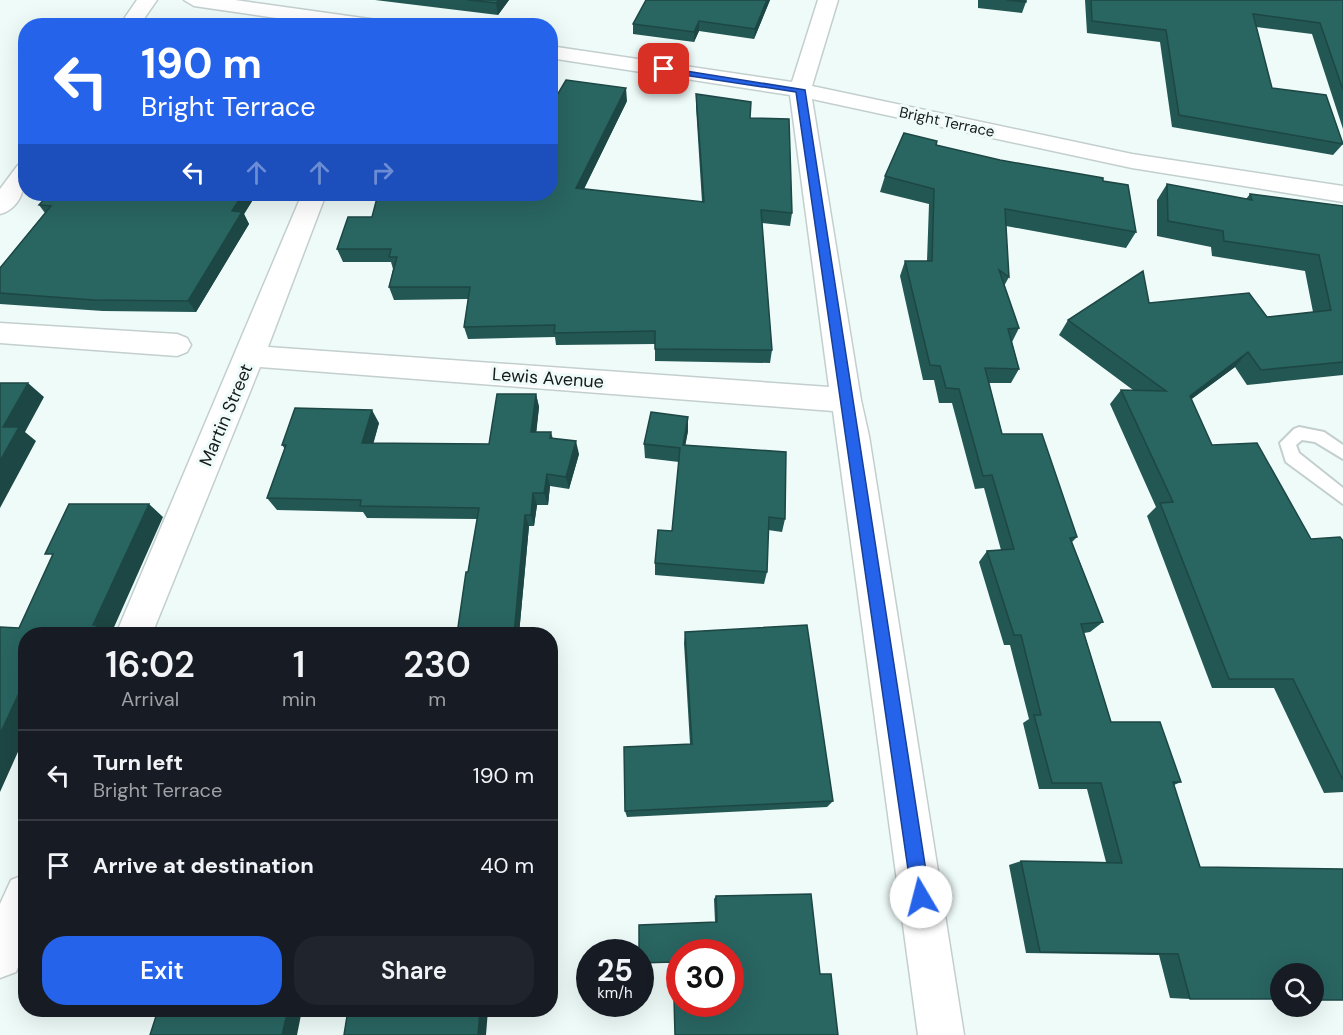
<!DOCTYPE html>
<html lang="en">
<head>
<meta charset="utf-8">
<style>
	body { margin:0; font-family:"DM Sans",sans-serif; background:#20242c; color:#f1f3f6; height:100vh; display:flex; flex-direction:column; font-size:22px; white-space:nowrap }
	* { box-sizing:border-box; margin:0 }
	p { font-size:20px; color:#9ea1a6 }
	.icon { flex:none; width:33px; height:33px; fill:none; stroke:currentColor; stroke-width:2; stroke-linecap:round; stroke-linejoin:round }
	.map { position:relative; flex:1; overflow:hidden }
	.sheet { position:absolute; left:18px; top:627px; width:540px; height:390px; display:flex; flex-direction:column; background:#171b24; border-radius:24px; box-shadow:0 6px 24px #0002 }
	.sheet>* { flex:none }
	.guide { position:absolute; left:18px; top:18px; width:540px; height:183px; border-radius:24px; box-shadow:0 6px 24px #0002; background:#2563eb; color:#fff; overflow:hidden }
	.buttons { position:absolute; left:1270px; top:963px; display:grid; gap:12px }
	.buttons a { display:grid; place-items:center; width:54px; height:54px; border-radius:50%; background:#171b24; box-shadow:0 6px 24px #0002; font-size:30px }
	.speed { position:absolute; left:576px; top:939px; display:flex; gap:12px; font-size:30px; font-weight:700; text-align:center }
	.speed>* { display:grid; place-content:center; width:78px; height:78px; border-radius:50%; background:#171b24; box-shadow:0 6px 24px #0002; line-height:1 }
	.speed small { font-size:15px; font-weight:400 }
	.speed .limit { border:9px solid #d22; background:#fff; color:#111 }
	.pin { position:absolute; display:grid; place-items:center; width:51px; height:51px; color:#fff; margin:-26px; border-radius:12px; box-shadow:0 3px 9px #0006 }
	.me { position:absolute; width:66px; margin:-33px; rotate:352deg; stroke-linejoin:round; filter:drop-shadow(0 0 4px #0008) }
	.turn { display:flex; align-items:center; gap:21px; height:126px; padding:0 24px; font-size:27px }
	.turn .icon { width:78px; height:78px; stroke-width:2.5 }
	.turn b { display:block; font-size:42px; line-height:51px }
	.lanes { display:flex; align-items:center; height:57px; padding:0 24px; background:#0003; justify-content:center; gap:30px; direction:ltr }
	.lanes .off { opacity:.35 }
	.eta { display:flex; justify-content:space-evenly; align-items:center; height:102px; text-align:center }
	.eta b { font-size:36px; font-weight:600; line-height:42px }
	.button { display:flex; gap:12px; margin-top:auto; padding:12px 24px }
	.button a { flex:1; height:69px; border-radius:24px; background:#2563eb; color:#fff; font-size:24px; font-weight:600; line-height:69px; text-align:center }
	.button a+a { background:#20242c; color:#f1f3f6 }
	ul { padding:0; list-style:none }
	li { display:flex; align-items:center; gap:18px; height:90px; padding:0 24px; border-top:2px solid #363941 }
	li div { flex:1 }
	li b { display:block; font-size:22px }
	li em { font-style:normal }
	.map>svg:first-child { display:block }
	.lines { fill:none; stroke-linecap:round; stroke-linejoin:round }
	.lane-casing { stroke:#c3cfce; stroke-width:4 }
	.street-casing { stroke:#c3cfce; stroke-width:3 }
	.lane { fill:#fff; fill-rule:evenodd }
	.street { fill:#fff; fill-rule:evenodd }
	.wall { fill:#235753 }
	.shaded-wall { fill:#1d4744 }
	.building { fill:#296561; stroke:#1d4744; stroke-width:1.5; fill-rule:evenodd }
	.route { fill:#2563eb; stroke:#184099; stroke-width:1.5 }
	.labels { text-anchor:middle; stroke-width:6; stroke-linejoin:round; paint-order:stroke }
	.far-street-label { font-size:15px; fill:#161a1a; stroke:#eefbf9 }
	.street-label { font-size:18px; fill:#161a1a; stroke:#eefbf9 }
</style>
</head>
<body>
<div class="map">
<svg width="1343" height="1035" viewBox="0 0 1343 1035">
	<rect width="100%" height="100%" fill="#eefbf9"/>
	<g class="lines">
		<g class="lane-casing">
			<path id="lane" d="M1299 427 1324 432 1343 445V459L1315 442 1302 440 1296 445 1299 453 1343 488V504L1286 462 1280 443 1294 429Z"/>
		</g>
		<g class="street-casing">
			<path id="street" d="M137 0H157L139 26H119Z
				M184 0H235L377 20 387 26H331L194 6Z
				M818 0H838L812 86 1132 154 1343 186V202L1132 168 812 99 861 400 869 436 964 1035H918L833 411 260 367 152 634H116L302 194H326L268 347 829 387 790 95 550 58V46L792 82Z
				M26 163C26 183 23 208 0 214V189L18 165Z
				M0 323 177 334 187 338 191 345 187 352 177 356 0 343Z
				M26 874V948L16 972 0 978V904L11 880Z"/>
		</g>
		<use href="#lane" class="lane"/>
		<use href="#street" class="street"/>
	</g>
	<path class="wall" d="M375 0H509L498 15Z
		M770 0 754 39 699 31 694 42 633 34V24Z
		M978 0H1026V2L1022 13 978 8Z
		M1085 0H1343V129L1312 34 1256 27 1272 88 1343 144 1333 155 1172 127 1160 42 1087 33Z
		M696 94 750 118 792 213 790 226 762 223 772 350 770 363 655 361V344L556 345 555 337 468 339 464 327 468 299 394 300 389 287 393 269 391 262H343L337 249 372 217 550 194 627 101 584 189 702 202 696 107Z
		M936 145 1000 160 1103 181 1136 232 1126 248 1006 226 1009 277 1004 286 1019 328 1012 342 1019 369 1011 383H989L1002 434 1077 537 1072 542 1103 622 1090 632 1084 633 1111 722 1181 782 1174 785 1190 999 1170 998 1159 955 1026 953 1009 865 1021 861 1106 862 1087 789H1039L1023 723 1029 719 1010 645H1004L979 562 987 551 1001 550 984 488 975 489 952 403H939L934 380H923L900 276 905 261H927L929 204 880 192 885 176Z
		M1167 184 1246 199 1250 194 1343 206V375L1247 385 1235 367 1191 399 1212 445 1311 539 1343 541V792L1324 793 1274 688H1212L1147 516 1156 507 1110 404 1121 390H1133L1059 335 1068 320 1149 303 1267 317 1313 312 1305 271 1212 256 1211 247 1157 236V200Z
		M254 198 244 214 249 224 196 312 103 311 0 304V268L45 213 39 205Z
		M536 394 539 407 536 432H551L553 439 579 454 569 489 550 486 548 505H537L534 526H529L519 634H457L477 519 367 518 363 512 277 510 267 498 285 449 282 445 379 423 373 443 489 444Z
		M688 431 685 445 785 519 782 532 768 530 767 572 764 584 655 575V563L672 531 679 462 645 458 644 444Z
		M685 632 833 801 827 807 627 817 625 811 690 744 684 643Z
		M716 896 820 974 838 1035 715 922 714 899Z"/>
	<path class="shaded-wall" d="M499 0H509L498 15 496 3Z
		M767 0H770L754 39 755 29Z
		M699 21V31L694 42V32Z
		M626 88 627 101 578 201 576 188Z
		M243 194H251L254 198 244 214 249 224 196 312 188 301 232 211Z
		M1248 352 1235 367 1177 410 1190 396Z
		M28 383 44 397 25 432 36 441 0 508V461L3 427Z
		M536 394 539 407 535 445 531 432Z
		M372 410 379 423 370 456 362 443Z
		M688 417V431L683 458V445Z
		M576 441 579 454 569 489 566 477Z
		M547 474 550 486 548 505 544 493Z
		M533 493 537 505 534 526 531 515Z
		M149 504 163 517 111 634H113H93V625Z
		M525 515 529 526 519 634H514Z
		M26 678V734L0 792V734Z
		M288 1010H302L297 1035H282Z
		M480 1010H488L486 1035H478Z"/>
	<path class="building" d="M468 0H499L496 3Z
		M646 0H767L755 29 699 21 694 32 633 24Z
		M1007 0H1026V2Z
		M1091 0H1343V90L1320 23 1253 14 1272 88 1326 95 1343 144 1179 115 1166 30 1092 21Z
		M191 24 325 25 189 26Z
		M566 80 626 88 576 188 704 202 696 94 751 102 750 118 789 119 792 213 761 210 772 350 655 349V331L554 333 555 325 464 327 470 287H389L397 257H389L391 249H337L348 217H372L378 194H550V107Z
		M904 133 937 141 936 145 1000 160 1103 178V181L1128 185 1136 232 1005 209 1009 277 999 270 1019 328 1008 329 1019 369 985 368 1002 434H1042L1077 537 1070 538 1103 622 1081 624 1111 722H1160L1181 782H1173L1200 867 1343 869V1000H1314V974H1281V999H1190L1178 954 1040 952 1021 861 1122 863 1101 783H1052L1034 715H1041L1021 635H1014L987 551 1014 549 992 475 983 476 959 389 946 388 940 366 930 365 905 261H932L934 189 885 176Z
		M1167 184 1252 200 1250 194 1343 206V362L1261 370 1248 352 1190 396 1212 445 1257 443 1311 539 1340 537 1343 541V780L1293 679H1229L1160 503 1173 502 1121 390 1166 391 1068 320 1143 271 1149 303 1249 293 1267 317 1331 310 1319 255 1224 241 1223 231 1168 221Z
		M49 194H243L232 211 242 212 188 301 93 300 0 293V268L51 206 39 205Z
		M0 383H28L3 427H19L0 461Z
		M497 394H536L531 432H551L550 438 576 441 566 477 547 474 544 493H533L531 515H525L514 634H457L466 572H468L479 508 360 506 361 500 267 498 286 445H282L295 408 372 410 362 443 489 444Z
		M651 412 688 417 683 445 786 452 785 519 769 517 767 572 655 563 658 530 672 531 680 448 644 444Z
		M69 504H149L93 625H97L93 634H26V678L0 734V627L19 628 53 554H45Z
		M807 625 833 801 625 811 624 747 692 744 685 632Z
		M378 633V634H319Z
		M811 894 820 974H831L838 1035H675L673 962 640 963V952H639V925L717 922 716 896ZM680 952H730V1004H680Z
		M158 1010H288L282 1035H150Z
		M348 1010H480L478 1035H344Z"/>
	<path class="route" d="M661 67 805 90 930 897 927 903 921 906 915 903 912 897 796 92 664 72 661 71Z"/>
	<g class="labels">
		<g class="far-street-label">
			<text transform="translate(947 122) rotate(12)" y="5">Bright Terrace</text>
		</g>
		<g class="street-label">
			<text transform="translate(548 378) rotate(4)" y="6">Lewis Avenue</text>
			<text transform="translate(226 415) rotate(-67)" y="6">Martin Street</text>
		</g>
	</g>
</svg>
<div class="buttons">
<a><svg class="icon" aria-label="search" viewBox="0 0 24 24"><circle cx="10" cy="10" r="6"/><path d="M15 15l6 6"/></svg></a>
</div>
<div class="speed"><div>25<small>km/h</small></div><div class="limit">30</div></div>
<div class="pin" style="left:664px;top:69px;background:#d93025"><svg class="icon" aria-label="arrive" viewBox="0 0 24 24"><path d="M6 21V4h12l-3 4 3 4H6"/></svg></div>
<svg class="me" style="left:921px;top:897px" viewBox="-20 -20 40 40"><circle r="19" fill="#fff"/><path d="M0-13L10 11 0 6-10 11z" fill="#2563eb"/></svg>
<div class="guide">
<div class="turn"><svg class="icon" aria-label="left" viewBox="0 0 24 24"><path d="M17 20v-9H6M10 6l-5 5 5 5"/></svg><div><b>190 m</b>Bright Terrace</div></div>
<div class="lanes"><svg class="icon" aria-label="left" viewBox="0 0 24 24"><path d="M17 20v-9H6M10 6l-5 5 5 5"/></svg><svg class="icon off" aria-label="ahead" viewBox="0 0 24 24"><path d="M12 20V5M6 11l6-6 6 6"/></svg><svg class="icon off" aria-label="ahead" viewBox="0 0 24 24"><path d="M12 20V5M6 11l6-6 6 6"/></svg><svg class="icon off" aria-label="right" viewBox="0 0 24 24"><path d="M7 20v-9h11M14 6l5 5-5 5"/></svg></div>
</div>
<section class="sheet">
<div class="eta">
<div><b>16:02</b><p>Arrival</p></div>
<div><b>1</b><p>min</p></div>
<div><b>230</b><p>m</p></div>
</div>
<ul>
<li><svg class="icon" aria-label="left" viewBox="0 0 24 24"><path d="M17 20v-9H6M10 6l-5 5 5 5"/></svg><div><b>Turn left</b><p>Bright Terrace</p></div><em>190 m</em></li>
<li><svg class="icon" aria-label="arrive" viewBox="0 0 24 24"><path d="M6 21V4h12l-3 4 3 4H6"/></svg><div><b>Arrive at destination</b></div><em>40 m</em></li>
</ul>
<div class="button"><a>Exit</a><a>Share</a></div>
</section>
</div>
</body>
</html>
